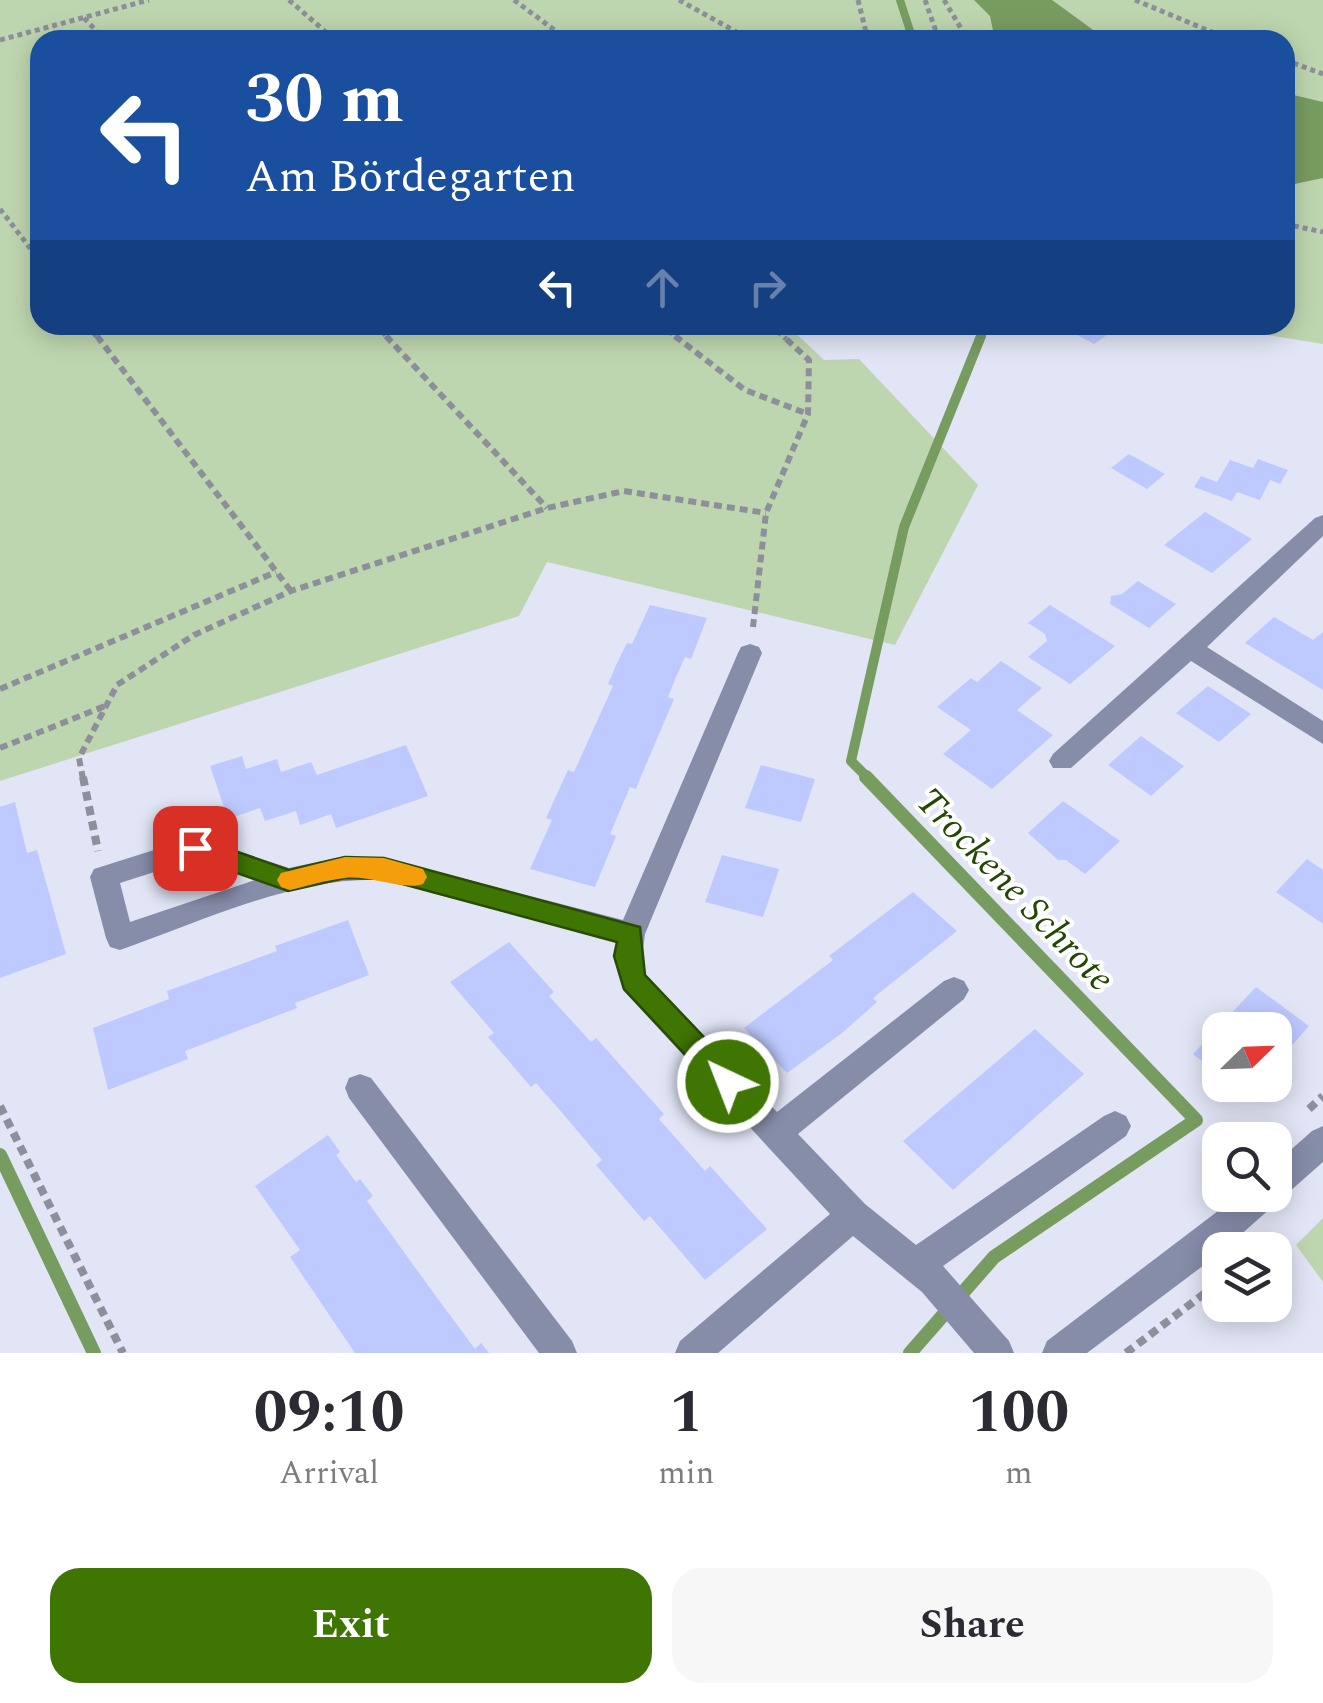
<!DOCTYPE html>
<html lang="en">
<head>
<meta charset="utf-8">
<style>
	body { margin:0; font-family:Spectral,serif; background:#f7f7f7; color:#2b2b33; height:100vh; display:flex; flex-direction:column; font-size:38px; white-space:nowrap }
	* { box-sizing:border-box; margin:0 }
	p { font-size:32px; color:#7c7c81 }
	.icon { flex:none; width:55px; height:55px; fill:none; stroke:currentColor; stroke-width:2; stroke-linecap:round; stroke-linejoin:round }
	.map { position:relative; height:1353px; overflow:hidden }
	.side { display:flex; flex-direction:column; background:#fff; flex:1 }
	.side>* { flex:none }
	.guide { position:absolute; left:30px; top:30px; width:1265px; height:305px; border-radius:30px; box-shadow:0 5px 25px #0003; background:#1a4fa0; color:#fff; overflow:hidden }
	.needle { width:65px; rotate:67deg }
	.buttons { position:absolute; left:1202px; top:1012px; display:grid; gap:20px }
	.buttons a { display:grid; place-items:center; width:90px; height:90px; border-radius:20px; background:#fff; box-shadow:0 5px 25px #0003; font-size:50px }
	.pin { position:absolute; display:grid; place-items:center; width:85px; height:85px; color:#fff; margin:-42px; border-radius:20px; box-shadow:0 5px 15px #0006 }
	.me { position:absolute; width:110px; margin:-55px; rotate:317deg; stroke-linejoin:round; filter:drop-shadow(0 0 8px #0008) }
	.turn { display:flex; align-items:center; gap:35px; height:210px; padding:0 50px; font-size:45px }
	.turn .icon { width:130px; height:130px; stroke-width:2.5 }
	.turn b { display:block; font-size:70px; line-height:85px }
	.lanes { display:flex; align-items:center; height:95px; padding:0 50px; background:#0003; justify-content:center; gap:50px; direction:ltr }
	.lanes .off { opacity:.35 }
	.eta { display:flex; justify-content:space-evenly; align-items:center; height:170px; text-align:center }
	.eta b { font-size:60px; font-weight:700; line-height:70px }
	.button { display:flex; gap:20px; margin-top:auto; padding:20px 50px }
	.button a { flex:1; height:115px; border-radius:30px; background:#3f7502; color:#fff; font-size:40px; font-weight:700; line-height:115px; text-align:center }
	.button a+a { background:#f7f7f7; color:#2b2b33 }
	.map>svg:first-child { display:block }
	.green { fill:#bed6af }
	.water { fill:#779c60 }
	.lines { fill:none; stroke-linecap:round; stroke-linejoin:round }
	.stream-far2 { stroke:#779c60; stroke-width:8 }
	.stream-far1 { stroke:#779c60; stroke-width:10 }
	.stream { stroke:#779c60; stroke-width:14 }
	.building { fill:#becaff }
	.path-far2 { stroke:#8d8f9b; stroke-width:5; stroke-dasharray:5 4; stroke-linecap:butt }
	.path-far1 { stroke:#8d8f9b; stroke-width:6; stroke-dasharray:8 5; stroke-linecap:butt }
	.path { stroke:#8d8f9b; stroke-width:8; stroke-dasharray:9 6; stroke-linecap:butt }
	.minor { fill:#868da9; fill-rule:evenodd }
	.route { fill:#3f7502; stroke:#294c01; stroke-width:2.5 }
	.slow { fill:#f59e0b }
	.labels { text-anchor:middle; stroke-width:8; stroke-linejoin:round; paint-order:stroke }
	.water-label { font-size:38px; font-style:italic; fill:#244703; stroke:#fff }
</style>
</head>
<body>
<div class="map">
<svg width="1323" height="1353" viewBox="0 0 1323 1353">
	<rect width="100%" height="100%" fill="#e1e5f5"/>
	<path class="green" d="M0 0H1323V344L1204 325H1285V40H40V325H787L824 360 859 359 978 485 895 645 547 562 519 616 0 781Z
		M1323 1218V1282L1296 1245Z"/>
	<path class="water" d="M974 0H1052L1107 40H995L990 16Z
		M1285 93 1323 102V178L1285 186Z"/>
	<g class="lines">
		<path class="stream-far2" d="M900 0 913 40
			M980 339 986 325"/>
		<path class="stream-far1" d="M869 779 851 761 904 527 981 336"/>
		<path class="stream" d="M866 777 1196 1120 994 1257 910 1353
			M0 1155 94 1353"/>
	</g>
	<path class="building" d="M1072 325H1109L1116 329 1094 344 1070 331 1076 327Z
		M1129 454 1165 474 1147 489 1111 468Z
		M1258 459 1288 470 1280 484 1270 480 1260 500 1237 492 1232 501 1194 487 1201 476 1217 482 1230 460 1253 468Z
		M1205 512 1252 539 1212 573 1164 545Z
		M1138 581 1176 604 1149 628 1110 604 1111 596 1122 594Z
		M650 605 707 618 691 659 685 657 676 677 668 697 674 699 639 781 636 789 630 787 610 834 616 836 595 887 530 869 552 820 546 818 568 770 574 772 613 686 608 684 617 663 627 643 632 644Z
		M1050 605 1115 646 1070 684 1028 657 1047 641 1045 634 1028 623Z
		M1274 617 1313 640 1323 632V690L1245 643Z
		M1001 661 1042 688 1017 710 1053 735 992 789 943 754 971 730 937 707 971 678 977 682Z
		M1208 686 1251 714 1219 742 1176 713Z
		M1141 736 1184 766 1151 796 1108 765Z
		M406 745 428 796 336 828 331 814 300 825 296 811 265 821 260 808 228 819 210 766 242 756 246 769 277 759 281 772 311 762 317 775Z
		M761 765 815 779 801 822 745 808Z
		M1063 801 1120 841 1085 874 1066 860H1058L1028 833Z
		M15 802 27 853 37 850 66 954 0 978V807Z
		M722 855 779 869 763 917 705 902Z
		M1307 859 1323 870V924L1276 892Z
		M913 892 957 931 873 998 877 1002 842 1033 787 1073 744 1028 833 960 829 956Z
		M348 920 369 975 295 1003 297 1008 185 1051 188 1059 108 1090 93 1028 169 999 167 991 277 951 275 946Z
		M509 942 554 992 549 996 591 1042 596 1038 664 1114 659 1119 705 1171 710 1166 767 1229 705 1280 650 1216 644 1221 596 1165 602 1160 558 1108 536 1083 531 1087 488 1037 494 1033 450 982Z
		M1256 987 1309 1026 1275 1065V1030H1220V1075L1193 1054Z
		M1035 1029 1084 1074 953 1190 903 1141Z
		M328 1135 340 1152 336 1155 356 1182 360 1179 373 1196 367 1201 430 1288 475 1349 481 1343 489 1353H355L290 1257 300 1250 255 1186Z"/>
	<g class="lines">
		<path class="path-far2" d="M289 0 335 40
			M514 0 568 40
			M679 0 751 40
			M858 0 868 40
			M925 0 939 40
			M944 0 968 40
			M1135 0 1231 40
			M84 18 105 40
			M0 40 149 0
			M1285 60 1323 74
			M0 209 40 261
			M1285 224 1323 232
			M88 325 98 339
			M376 325 389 339
			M662 325 678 339
			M771 325 786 339"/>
		<path class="path-far1" d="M97 336 291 591
			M386 336 547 508
			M675 336 745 390 808 414
			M753 627 766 513 808 414 809 360 783 336
			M0 689 276 572
			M0 748 105 706
			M83 779 79 758 117 685 194 635 291 591 547 508 624 491 766 513"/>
		<path class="path" d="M83 777 98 851
			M0 1106 123 1353
			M1309 1109 1323 1096
			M1126 1353 1205 1293"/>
		<path class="minor" d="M1323 515V536L1207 647 1323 721V744L1191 661 1071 768H1053L1049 761 1053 754 1315 518Z
			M750 644 759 647 762 653 645 934 642 956 646 975 777 1112 944 981 954 977 964 981 969 990 964 999 798 1134 865 1204 916 1245 1104 1116 1115 1111 1126 1116 1131 1126 1126 1136 943 1266 1009 1341 1014 1353H974L922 1292 853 1236 718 1353H675L680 1341 830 1214 623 990 614 956 616 942 384 880C294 876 204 921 120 950L110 947 106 938 90 877 94 869 195 837 289 868 345 856 384 858 623 920 738 653 741 647ZM195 859 255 880 130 922 120 883Z
			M360 1074 371 1078 572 1341 577 1353H539L349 1098 345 1088 349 1078Z
			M1323 1126V1162L1220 1253 1087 1353H1042L1047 1341 1239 1195H1275V1164L1312 1131Z"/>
	</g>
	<path class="route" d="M195 837 289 870 345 857 384 858 640 927 645 975 738 1073 742 1082 738 1091 728 1094 719 1091 624 989 614 956 617 942 384 879 345 878 288 891 186 855 183 848 186 840Z"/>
	<path class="slow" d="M345 857 384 858 423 869 427 877 423 884C404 891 369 875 345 878 326 880 307 886 290 890L281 887 277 880 281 873Z"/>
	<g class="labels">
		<g class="water-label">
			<text transform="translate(1016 889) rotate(46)" y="13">Trockene Schrote</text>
		</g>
	</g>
</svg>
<div class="buttons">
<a><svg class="needle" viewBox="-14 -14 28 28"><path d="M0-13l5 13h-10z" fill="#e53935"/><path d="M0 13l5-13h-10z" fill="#7c7c81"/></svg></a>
<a><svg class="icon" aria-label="search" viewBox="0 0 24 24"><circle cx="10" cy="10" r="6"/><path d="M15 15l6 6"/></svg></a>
<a><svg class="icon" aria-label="layers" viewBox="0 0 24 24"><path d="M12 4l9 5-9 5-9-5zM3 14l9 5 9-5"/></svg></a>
</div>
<div class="pin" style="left:195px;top:848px;background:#d93025"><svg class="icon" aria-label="arrive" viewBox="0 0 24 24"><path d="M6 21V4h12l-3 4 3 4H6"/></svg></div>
<svg class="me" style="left:728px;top:1082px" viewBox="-20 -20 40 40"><circle r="17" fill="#3f7502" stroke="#fff" stroke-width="3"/><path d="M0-11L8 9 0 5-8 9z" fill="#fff"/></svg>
<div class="guide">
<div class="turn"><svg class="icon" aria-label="left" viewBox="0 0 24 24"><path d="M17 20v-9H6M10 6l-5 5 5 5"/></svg><div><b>30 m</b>Am Bördegarten</div></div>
<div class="lanes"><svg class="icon" aria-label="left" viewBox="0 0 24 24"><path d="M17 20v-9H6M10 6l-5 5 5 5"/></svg><svg class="icon off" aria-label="ahead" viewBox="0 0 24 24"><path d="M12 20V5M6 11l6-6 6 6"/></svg><svg class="icon off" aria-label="right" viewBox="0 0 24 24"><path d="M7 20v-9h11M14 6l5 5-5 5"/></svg></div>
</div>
</div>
<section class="side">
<div class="eta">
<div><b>09:10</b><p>Arrival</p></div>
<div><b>1</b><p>min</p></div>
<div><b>100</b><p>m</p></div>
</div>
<div class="button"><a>Exit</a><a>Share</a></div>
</section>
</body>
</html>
